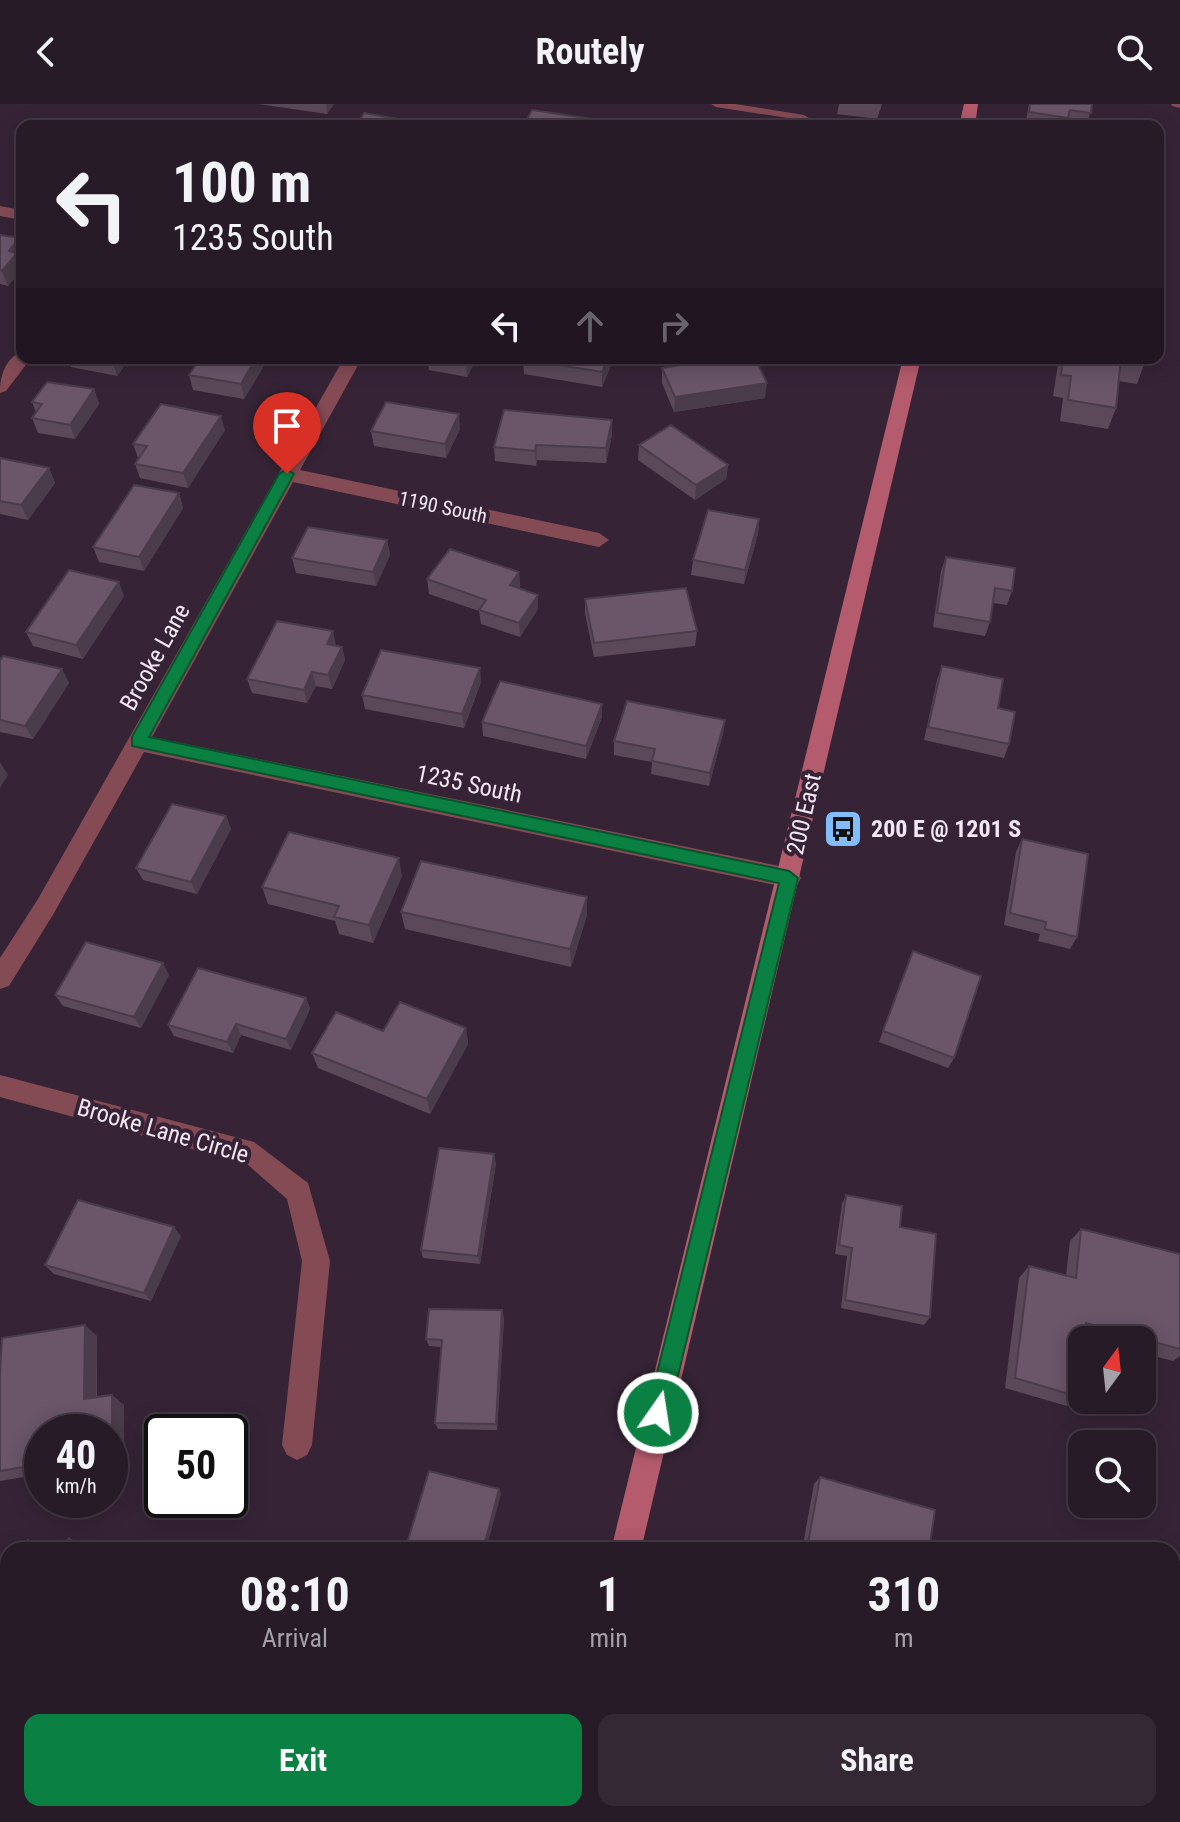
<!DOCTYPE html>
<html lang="en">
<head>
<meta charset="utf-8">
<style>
	body { margin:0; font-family:"Roboto Condensed",sans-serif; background:#342834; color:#f1f3f6; height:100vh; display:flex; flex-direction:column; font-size:30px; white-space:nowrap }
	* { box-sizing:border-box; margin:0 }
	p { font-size:26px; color:#a5a1a8 }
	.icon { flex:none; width:44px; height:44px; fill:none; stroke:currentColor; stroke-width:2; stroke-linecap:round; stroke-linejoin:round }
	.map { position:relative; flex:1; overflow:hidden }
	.panel { position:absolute; left:0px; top:1438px; width:1180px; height:280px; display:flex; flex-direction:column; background:#281b28; border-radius:24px 24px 0 0; box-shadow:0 4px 20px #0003,0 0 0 2px #443945 }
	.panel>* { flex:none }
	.hud { position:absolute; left:16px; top:16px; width:1148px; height:244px; border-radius:16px; box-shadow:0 4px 20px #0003,0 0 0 2px #443945; background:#281b28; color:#f1f3f6; overflow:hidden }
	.needle { width:52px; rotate:15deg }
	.tools { position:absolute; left:1068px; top:1222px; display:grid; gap:16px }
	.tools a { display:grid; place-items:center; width:88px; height:88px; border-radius:16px; background:#281b28; box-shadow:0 4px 20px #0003,0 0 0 2px #443945; font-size:40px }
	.speed { position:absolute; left:24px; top:1310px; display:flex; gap:16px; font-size:40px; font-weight:700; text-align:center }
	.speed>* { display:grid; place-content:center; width:104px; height:104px; border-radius:50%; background:#281b28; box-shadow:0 4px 20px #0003,0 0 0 2px #443945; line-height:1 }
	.speed small { font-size:20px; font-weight:400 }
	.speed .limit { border:4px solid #111; border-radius:12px; background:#fff; color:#111 }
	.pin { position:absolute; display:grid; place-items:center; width:68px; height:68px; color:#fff; margin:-82px -34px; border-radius:50% 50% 50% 0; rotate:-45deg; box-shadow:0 0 8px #0007 }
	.pin .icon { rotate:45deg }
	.me { position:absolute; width:88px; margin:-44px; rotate:13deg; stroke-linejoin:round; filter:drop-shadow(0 0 6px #0008) }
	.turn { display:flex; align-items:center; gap:28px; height:168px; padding:0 24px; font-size:36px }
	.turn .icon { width:104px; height:104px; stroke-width:2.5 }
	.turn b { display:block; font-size:56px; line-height:68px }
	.lanes { display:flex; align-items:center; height:76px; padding:0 24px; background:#0003; justify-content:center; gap:40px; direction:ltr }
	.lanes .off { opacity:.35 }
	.eta { display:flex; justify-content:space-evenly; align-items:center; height:136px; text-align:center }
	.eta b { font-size:48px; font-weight:700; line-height:56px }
	.button { display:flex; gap:16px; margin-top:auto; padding:16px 24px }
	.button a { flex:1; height:92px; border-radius:16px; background:#0b8043; color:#fff; font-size:32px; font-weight:700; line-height:92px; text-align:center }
	.button a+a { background:#342834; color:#f1f3f6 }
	header { display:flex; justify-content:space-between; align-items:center; height:104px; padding:0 24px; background:#281b28; font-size:36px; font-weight:700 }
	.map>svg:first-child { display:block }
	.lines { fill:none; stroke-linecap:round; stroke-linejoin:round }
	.lane { fill:#844b55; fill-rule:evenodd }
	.street { fill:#844b55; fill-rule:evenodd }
	.secondary { fill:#b45b6d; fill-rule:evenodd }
	.wall { fill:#5b495a }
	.shaded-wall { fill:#4a3c4a }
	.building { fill:#6a5569; stroke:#4a3c4a; stroke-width:2 }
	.route { fill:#0b8043; stroke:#07532c; stroke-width:2 }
	.labels { text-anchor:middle; stroke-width:8; stroke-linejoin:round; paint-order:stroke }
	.far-street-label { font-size:20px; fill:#f3e7f3; stroke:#362436 }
	.street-label { font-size:24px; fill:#f3e7f3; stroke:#362436 }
	.poi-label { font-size:24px; font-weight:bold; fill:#f3e7f3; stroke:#362436; text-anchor:start }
</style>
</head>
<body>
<header><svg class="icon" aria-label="back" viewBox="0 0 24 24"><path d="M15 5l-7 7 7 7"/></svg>Routely<svg class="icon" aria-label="search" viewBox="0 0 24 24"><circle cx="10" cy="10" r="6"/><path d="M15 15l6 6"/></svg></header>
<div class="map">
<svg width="1180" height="1718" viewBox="0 0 1180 1718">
	<rect width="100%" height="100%" fill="#362436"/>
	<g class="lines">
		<path class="lane" d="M711 0H735L804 11 809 14 811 22H801L800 16 716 3Z
			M1171 0H1180V4L1172 2Z"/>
		<path class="street" d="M484 16 491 22H475Z
			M0 102 22 106V116L0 112Z
			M22 248V254H31L6 287 0 289C0 272 5 254 22 248Z
			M344 254H362L300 366 599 429 609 436 599 443 293 378 152 633 789 764 797 767 801 774 797 781 789 784 144 648 54 809 9 882 0 885V854L38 795Z
			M0 971 254 1038 308 1079 330 1157 312 1341 307 1351 297 1356 287 1351 282 1341 302 1157 287 1095 247 1060 0 993Z"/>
		<path class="secondary" d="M964 0H978L975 22H959Z
			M903 254H921L641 1446H611Z
			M547 1710H581L579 1718H545Z"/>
	</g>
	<path class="wall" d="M258 0H334L327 10Z
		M839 0H882L877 15 837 10Z
		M1029 0H1092L1087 22 1066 21V22H1025Z
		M1158 43 1162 86 1158 98Z
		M0 131 20 134 22 140V154L20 156 22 165 8 182 0 180Z
		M68 254H130L117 272 71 263Z
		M418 254H477L467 273 429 266 428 257 418 255Z
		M614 254 602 283 524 270 523 255Z
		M1059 254H1145V258L1137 280 1119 277 1116 304 1108 325 1060 317 1063 294 1053 292Z
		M268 255 244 295 193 286 189 271Z
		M662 264 765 294 674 308 662 279Z
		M94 285 99 300 75 335 38 329 32 314 36 308 32 298Z
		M460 325 446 354 374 342 371 327Z
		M225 326 188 384 140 374 135 360 138 354 133 340Z
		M612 331 606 359 537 356 536 362 495 357 494 343Z
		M639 341 728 361 726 375 695 396 638 356Z
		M0 354 49 364 55 379 28 416 0 410Z
		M179 389 183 404 144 467 99 458 93 443Z
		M759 415 758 430 744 480 691 471 693 456Z
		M387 436 390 451 376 482 296 469 292 454Z
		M946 453 1012 487 1007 501 993 499 990 518 985 532 933 523 941 467Z
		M519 468 520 483 519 484 538 491V505L520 533 481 520 479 507 429 490 427 475Z
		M124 492 83 555 33 542 26 528Z
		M585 495 697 527 695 542 594 553 585 509Z
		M336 541 342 543 345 556 332 585 316 582 307 599 252 589 247 575Z
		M0 556 62 565 69 579 33 635 0 628Z
		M942 562 998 604 1009 640 1004 654 924 636 937 576Z
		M481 578 464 624 365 605 362 591Z
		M602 613 586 655 483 632 482 618Z
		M725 616 723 629 709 682 651 670 652 658 614 651V637Z
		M226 712 231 725 197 790 143 776 136 764Z
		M1022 735 1077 833 1070 845 1038 837 1040 830 1004 821 1016 748Z
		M402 772 373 839 339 830 335 817 268 800 262 783Z
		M401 808 587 811 571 863 405 825Z
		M913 847 954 954 948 964 879 938Z
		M169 871 141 924 63 902 55 891Z
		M306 894 310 905 291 946 241 931 233 949 174 932 168 921Z
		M466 924 468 940 430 1010 318 964 312 949 383 927Z
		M496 1059 480 1160 423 1154 421 1146Z
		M846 1091 900 1123 930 1213 924 1221 841 1204 847 1152 835 1150 842 1100Z
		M1081 1125 1180 1150V1252L1173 1257 1142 1249V1236H1095L1084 1233 1079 1293 1067 1302 1005 1284 1019 1174 1029 1162 1066 1172 1070 1137Z
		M181 1132 151 1197 54 1170 45 1161Z
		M504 1214 497 1326 438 1325 435 1319 441 1243 429 1242 426 1235Z
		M97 1232V1293L112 1291 124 1301V1356L110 1359V1328H42V1370L0 1377V1269Z
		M820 1373 929 1446H802L814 1380Z"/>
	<path class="shaded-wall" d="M326 0H334L327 10Z
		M20 134 22 140V154L20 156 22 165 8 182 2 167 9 147Z
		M114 254H130L117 272 112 257Z
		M256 254H267L268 255 244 295 241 280Z
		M466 254H477L467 273Z
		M608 254H614L602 283V268Z
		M767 279 765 294 674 308 675 293Z
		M94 285 99 300 75 335 70 321Z
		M459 310 460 325 446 354 445 340Z
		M221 312 225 326 188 384 183 369Z
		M612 316V331L606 359V344Z
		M536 341 537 356 536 362 535 347Z
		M728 361 726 375 695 396 696 381Z
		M49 364 55 379 28 416 21 401Z
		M179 389 183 404 144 467 139 453Z
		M759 415 758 430 744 480 745 466Z
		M387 436 390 451 376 482 373 468Z
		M519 468 520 483 511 496 510 481Z
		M119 478 124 492 83 555 76 541Z
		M538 491V505L520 533 519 519Z
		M333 527 336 541 327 540Z
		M342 543 345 556 332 585 328 571Z
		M480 564 481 578 464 624 462 610Z
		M62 565 69 579 33 635 25 622Z
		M312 568 316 582 307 599 304 586Z
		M602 600V613L586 655V642Z
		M725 616 723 629 709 682 710 669Z
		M0 658 8 671 0 684Z
		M226 712 231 725 197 790 191 778Z
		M399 754 402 772 373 839 369 821Z
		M587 793V811L571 863 570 845Z
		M163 859 169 871 141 924 134 913Z
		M306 894 310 905 291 946 286 935Z
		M236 920 241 931 233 949 227 938Z
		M466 924 468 940 430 1010 427 995Z
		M494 1050 496 1059 480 1160 478 1152Z
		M174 1123 181 1132 151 1197 144 1189Z
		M502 1206 504 1214 497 1326 496 1320Z
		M85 1221 97 1232 96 1305 84 1295Z
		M112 1291 124 1301V1356L112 1348Z
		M499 1385 501 1390 486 1446H483Z
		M69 1434 78 1438 85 1446H80Z
		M28 1436 38 1440 43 1446H37Z
		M0 1653 8 1656V1659L0 1657Z
		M8 1661V1689L0 1709V1681Z
		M210 1710H220L218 1718H207Z
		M329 1710H336L334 1718H327Z"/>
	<path class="building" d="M1030 0H1092L1091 9 1070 6 1068 14 1029 8Z
		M532 6 593 15 590 22H523Z
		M364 9 404 16 400 22H356Z
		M1158 43 1164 44 1162 86H1158Z
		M0 131 20 134 9 147 17 149 2 167 0 166Z
		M98 254H114L112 257Z
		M200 254H256L241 280 189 271Z
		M524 254H608L602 268 523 255Z
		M727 254H755L767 279 675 293 662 264Z
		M1063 254H1145V258L1121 254 1116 304 1068 296 1071 272 1061 271Z
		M47 278 94 285 70 321 32 314 42 300 32 298Z
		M386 298 459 310 445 340 371 327Z
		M161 300 221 312 183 369 135 360 147 342 133 340Z
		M504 306 612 316 606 344 536 341 535 347 494 343Z
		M671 321 728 361 696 381 639 341Z
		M0 354 49 364 21 401 0 397Z
		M134 381 179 389 139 453 93 443Z
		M708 406 759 415 745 466 693 456Z
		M308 423 387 436 373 468 292 454Z
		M450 445 519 468 510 481 538 491 519 519 479 506 486 496 427 475Z
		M946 453 1015 464 1012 487 995 484 990 518 937 509Z
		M69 466 119 478 76 541 26 528Z
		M686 484 697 527 594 539 585 495Z
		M277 517 333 527 327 540 342 543 328 571 312 568 304 586 247 575Z
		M381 546 480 564 462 610 362 591Z
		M3 552 62 565 25 622 0 616V556Z
		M942 562 1003 575 998 604 1015 608 1009 640 928 623Z
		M500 577 602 600 586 642 482 618Z
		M627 597 725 616 710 669 652 657 655 645 614 637Z
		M172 700 226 712 191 778 136 764Z
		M289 728 399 754 369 821 334 813 339 802 262 783Z
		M1022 735 1088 750 1077 833 1045 825 1046 818 1010 809Z
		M421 757 587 793 570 845 401 808Z
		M86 838 163 859 134 913 55 891Z
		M913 847 981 872 954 954 883 927Z
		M198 864 306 894 286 935 236 920 227 938 168 921Z
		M400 898 466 924 427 995 312 949 336 908 383 927Z
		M439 1044 494 1050 478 1152 421 1146Z
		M846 1091 902 1102 900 1123 936 1130 930 1213 845 1196 852 1144 839 1141Z
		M78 1096 174 1123 144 1189 45 1161Z
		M1081 1125 1180 1150V1245L1086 1219 1084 1236H1082V1258L1079 1293 1015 1274 1029 1162 1076 1174Z
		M429 1205 502 1206 496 1320 435 1319 442 1236 426 1235Z
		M85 1221 84 1295 112 1291V1348H110V1328H42V1360L0 1367V1269L2 1234Z
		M429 1367 499 1385 483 1446H405Z
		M820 1373 935 1406 929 1446H811L807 1445Z
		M69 1434 80 1446H58Z
		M28 1436 37 1446H18Z
		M0 1657 8 1659 0 1681Z
		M37 1710H210L207 1718H34Z
		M269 1710H329L327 1718H266Z"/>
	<path class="route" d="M287 365 294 370 149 633 789 767 798 774 669 1309 666 1317 658 1320 650 1317 647 1309 779 779 132 642V633L279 370Z"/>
	<defs>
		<g id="bus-square" transform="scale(2)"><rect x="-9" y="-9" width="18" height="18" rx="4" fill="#83bcfa" stroke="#362436"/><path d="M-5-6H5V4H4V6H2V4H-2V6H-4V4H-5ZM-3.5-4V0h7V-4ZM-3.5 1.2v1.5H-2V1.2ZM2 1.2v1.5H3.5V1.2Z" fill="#111"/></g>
	</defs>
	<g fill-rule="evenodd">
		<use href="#bus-square" x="843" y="725"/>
	</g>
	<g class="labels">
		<g class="far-street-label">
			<text transform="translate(443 403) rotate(12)" y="7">1190 South</text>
		</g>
		<g class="street-label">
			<text transform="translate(155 553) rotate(-61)" y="8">Brooke Lane</text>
			<text transform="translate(469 680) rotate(12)" y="8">1235 South</text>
			<text transform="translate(804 710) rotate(-77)" y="8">200 East</text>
			<text transform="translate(163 1027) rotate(16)" y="8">Brooke Lane Circle</text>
		</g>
		<g class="poi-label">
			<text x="871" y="733">200 E @ 1201 S</text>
		</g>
	</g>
</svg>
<div class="tools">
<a><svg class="needle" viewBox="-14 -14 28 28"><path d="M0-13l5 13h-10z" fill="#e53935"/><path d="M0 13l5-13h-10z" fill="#a5a1a8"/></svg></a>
<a><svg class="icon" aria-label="search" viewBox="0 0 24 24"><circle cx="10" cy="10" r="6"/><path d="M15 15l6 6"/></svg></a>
</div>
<div class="speed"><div>40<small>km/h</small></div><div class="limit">50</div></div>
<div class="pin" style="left:287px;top:370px;background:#d93025"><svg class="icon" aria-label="arrive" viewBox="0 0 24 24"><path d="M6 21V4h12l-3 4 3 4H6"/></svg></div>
<svg class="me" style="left:658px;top:1309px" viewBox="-20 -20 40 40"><circle r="17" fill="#0b8043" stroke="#fff" stroke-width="3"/><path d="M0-11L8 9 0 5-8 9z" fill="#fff"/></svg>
<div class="hud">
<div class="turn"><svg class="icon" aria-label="left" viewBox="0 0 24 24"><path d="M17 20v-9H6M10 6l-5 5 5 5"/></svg><div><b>100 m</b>1235 South</div></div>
<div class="lanes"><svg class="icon" aria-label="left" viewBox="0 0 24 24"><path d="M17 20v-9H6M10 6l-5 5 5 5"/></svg><svg class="icon off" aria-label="ahead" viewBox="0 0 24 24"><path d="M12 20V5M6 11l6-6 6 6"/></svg><svg class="icon off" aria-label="right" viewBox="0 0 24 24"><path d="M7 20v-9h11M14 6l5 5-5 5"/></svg></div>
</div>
<section class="panel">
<div class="eta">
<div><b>08:10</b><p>Arrival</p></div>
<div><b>1</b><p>min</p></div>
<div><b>310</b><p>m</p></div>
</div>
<div class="button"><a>Exit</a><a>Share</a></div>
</section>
</div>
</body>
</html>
